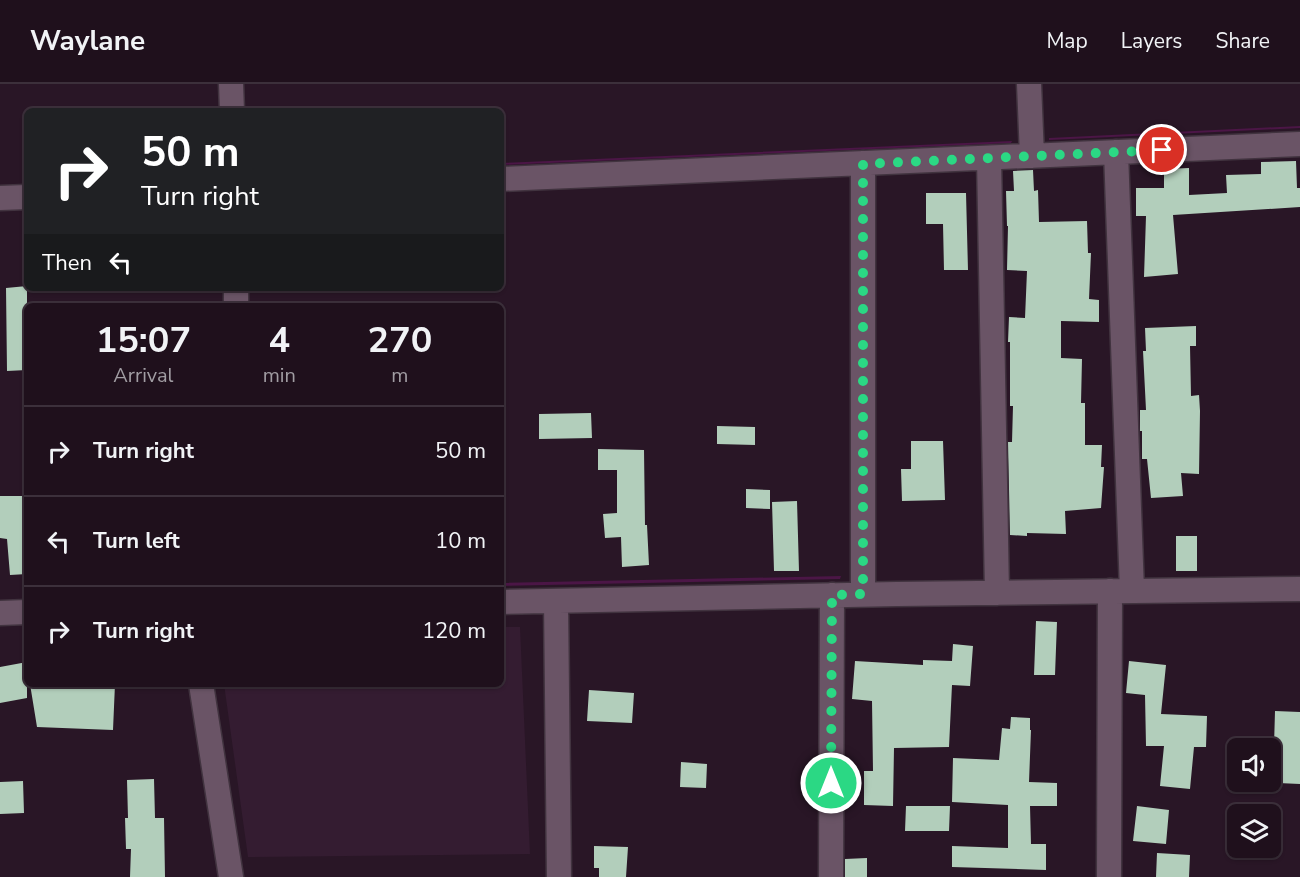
<!DOCTYPE html>
<html lang="en">
<head>
<meta charset="utf-8">
<style>
	body { margin:0; font-family:"Nunito Sans",sans-serif; background:#2c1e29; color:#f1f3f6; height:100vh; display:flex; flex-direction:column; font-size:22px; white-space:nowrap }
	* { box-sizing:border-box; margin:0 }
	p { font-size:20px; color:#a19da3 }
	.icon { flex:none; width:33px; height:33px; fill:none; stroke:currentColor; stroke-width:2; stroke-linecap:round; stroke-linejoin:round }
	.map { position:relative; flex:1; overflow:hidden }
	.details { position:absolute; left:24px; top:219px; width:480px; height:384px; display:flex; flex-direction:column; background:#1f101c; border-radius:9px; box-shadow:0 2px 4px #0004,0 0 0 2px #3c303b }
	.details>* { flex:none }
	.banner { position:absolute; left:24px; top:24px; width:480px; height:183px; border-radius:9px; box-shadow:0 2px 4px #0004,0 0 0 2px #3c303b; background:#202124; color:#fff; overflow:hidden }
	.tools { position:absolute; left:1227px; top:654px; display:grid; gap:12px }
	.tools a { display:grid; place-items:center; width:54px; height:54px; border-radius:9px; background:#1f101c; box-shadow:0 2px 4px #0004,0 0 0 2px #3c303b; font-size:30px }
	.pin { position:absolute; display:grid; place-items:center; width:51px; height:51px; color:#fff; margin:-26px; border:3px solid #fff; border-radius:50%; box-shadow:0 2px 6px #0007 }
	.me { position:absolute; width:66px; margin:-33px; rotate:0deg; stroke-linejoin:round; filter:drop-shadow(0 0 4px #0008) }
	.turn { display:flex; align-items:center; gap:21px; height:126px; padding:0 18px; font-size:27px }
	.turn .icon { width:78px; height:78px; stroke-width:2.5 }
	.turn b { display:block; font-size:42px; line-height:51px }
	.then { display:flex; align-items:center; height:57px; padding:0 18px; background:#0003; gap:12px; font-size:22px }
	.eta { display:flex; justify-content:space-evenly; align-items:center; height:102px; text-align:center }
	.eta b { font-size:36px; font-weight:700; line-height:42px }
	ul { padding:0; list-style:none }
	li { display:flex; align-items:center; gap:18px; height:90px; padding:0 18px; border-top:2px solid #3c303b }
	li div { flex:1 }
	li b { display:block; font-size:22px }
	li em { font-style:normal }
	header { display:flex; align-items:center; gap:36px; box-sizing:border-box; height:84px; padding:0 30px; background:#1f101c; border-bottom:2px solid #3c303b }
	header strong { font-size:28px }
	nav { display:flex; gap:33px; margin-inline-start:auto; font-size:21px }
	.map>svg:first-child { display:block }
	.built { fill:#341c31 }
	.water { fill:#4b1646 }
	.building { fill:#b2cebb }
	.lines { fill:none; stroke-linecap:round; stroke-linejoin:round }
	.minor-casing { stroke:#41333f; stroke-width:27 }
	.minor { stroke:#6a5466; stroke-width:24 }
	.route { stroke:#2bd884; stroke-width:10; stroke-dasharray:0 18 }
</style>
</head>
<body>
<header>
<strong>Waylane</strong>
<nav><a>Map</a><a>Layers</a><a>Share</a></nav>
</header>
<div class="map">
<svg width="1300" height="793" viewBox="0 0 1300 793">
	<rect width="100%" height="100%" fill="#291626"/>
	<path class="built" d="M501 543H520L530 770 248 773 224 600H501Z"/>
	<path class="water" d="M1300 42V44L1049 56V54Z
		M1012 57 1011 59 501 81V79Z
		M841 492 840 495 501 502V499Z"/>
	<path class="building" d="M1296 77 1297 104H1300V123L1173 131 1178 190 1144 193 1146 132H1136V104H1164V85L1189 84V111L1227 109 1226 91 1261 90V78Z
		M1033 86 1034 107 1038 106 1039 138 1087 137 1088 169H1091L1089 215 1099 216V238L1061 237V274L1082 275 1081 319H1085V361H1102L1101 383H1104L1101 424 1065 427 1066 450 1027 449V452L1010 451 1008 358H1012L1013 322H1010V258H1008L1009 233 1025 234 1027 187 1007 186 1008 142H1007L1006 107H1014L1013 87Z
		M926 109H966L968 186H944L943 140H926Z
		M27 202V286L7 287 6 204Z
		M1196 242V262H1190L1191 312 1199 311 1200 327 1199 390 1181 389 1183 412 1151 414 1147 375H1142V347H1140V326H1146L1143 267H1146L1145 244Z
		M591 329 592 354 539 355V330Z
		M717 342 755 343V361L717 360Z
		M911 357H943L945 416 902 417 901 385H911Z
		M598 365 644 366 645 441H647L649 481 622 483 621 453 605 454 603 430 617 429V386H598Z
		M746 405 770 406V425L746 424Z
		M0 412H27V490L10 491 7 455 0 454Z
		M797 417 799 487H774L772 418Z
		M1176 452H1197V487H1176Z
		M1036 537 1057 538 1055 591H1034Z
		M953 560 973 562 970 602 952 601 949 663 894 664 893 722 864 721V687H873L872 617 852 615 855 577 923 581V576L952 577Z
		M1129 577 1166 581 1161 630 1207 632 1206 663H1194L1190 705 1160 702 1164 662H1146L1145 611 1126 609Z
		M27 578V614L0 619V583Z
		M30 600H115L113 646 37 643Z
		M589 606 634 609 632 639 587 637Z
		M1275 627 1300 628V700L1278 699 1279 662H1274Z
		M1011 633 1030 634V646H1031L1029 698 1057 699V722H1030L1031 760H1046V786L952 783V762L1008 764V721L952 718 953 674 999 676 1002 644 1010 645Z
		M681 678 707 680 706 704 680 703Z
		M154 695 155 734H164L165 793H130L131 765H126L125 734H128L127 696Z
		M23 697 24 729 0 730V698Z
		M906 722H950L949 747H905Z
		M1137 722 1169 726 1166 760 1133 757Z
		M594 762 628 763 626 793H599V784H594Z
		M1157 769 1190 771 1189 793H1156Z
		M867 774V793H845V775Z"/>
	<g class="lines">
		<g class="minor-casing">
			<path id="minor" d="M231 0 232 27
				M1029 0 1032 72
				M1116 68 1132 507
				M989 74 997 509
				M501 95 1300 60
				M0 114 27 113
				M236 204V222
				M863 510V79
				M556 517 559 793
				M501 518 897 510 1300 505
				M0 529 27 528
				M201 600 231 793
				M831 793 832 511
				M1109 793 1110 507"/>
		</g>
		<use href="#minor" class="minor"/>
	</g>
	<g class="lines">
		<path class="route" d="M831 699 832 511 863 510V80L1162 66"/>
	</g>
</svg>
<div class="tools">
<a><svg class="icon" aria-label="sound" viewBox="0 0 24 24"><path d="M4 9h4l5-4v14l-5-4H4zM17 9q2 3 0 6"/></svg></a>
<a><svg class="icon" aria-label="layers" viewBox="0 0 24 24"><path d="M12 4l9 5-9 5-9-5zM3 14l9 5 9-5"/></svg></a>
</div>
<div class="pin" style="left:1162px;top:66px;background:#d93025"><svg class="icon" aria-label="arrive" viewBox="0 0 24 24"><path d="M6 21V4h12l-3 4 3 4H6"/></svg></div>
<svg class="me" style="left:831px;top:699px" viewBox="-20 -20 40 40"><circle r="17" fill="#2bd884" stroke="#fff" stroke-width="3"/><path d="M0-11L8 9 0 5-8 9z" fill="#fff"/></svg>
<div class="banner">
<div class="turn"><svg class="icon" aria-label="right" viewBox="0 0 24 24"><path d="M7 20v-9h11M14 6l5 5-5 5"/></svg><div><b>50 m</b>Turn right</div></div>
<div class="then">Then<svg class="icon" aria-label="left" viewBox="0 0 24 24"><path d="M17 20v-9H6M10 6l-5 5 5 5"/></svg></div>
</div>
<section class="details">
<div class="eta">
<div><b>15:07</b><p>Arrival</p></div>
<div><b>4</b><p>min</p></div>
<div><b>270</b><p>m</p></div>
</div>
<ul>
<li><svg class="icon" aria-label="right" viewBox="0 0 24 24"><path d="M7 20v-9h11M14 6l5 5-5 5"/></svg><div><b>Turn right</b></div><em>50 m</em></li>
<li><svg class="icon" aria-label="left" viewBox="0 0 24 24"><path d="M17 20v-9H6M10 6l-5 5 5 5"/></svg><div><b>Turn left</b></div><em>10 m</em></li>
<li><svg class="icon" aria-label="right" viewBox="0 0 24 24"><path d="M7 20v-9h11M14 6l5 5-5 5"/></svg><div><b>Turn right</b></div><em>120 m</em></li>
</ul>
</section>
</div>
</body>
</html>
